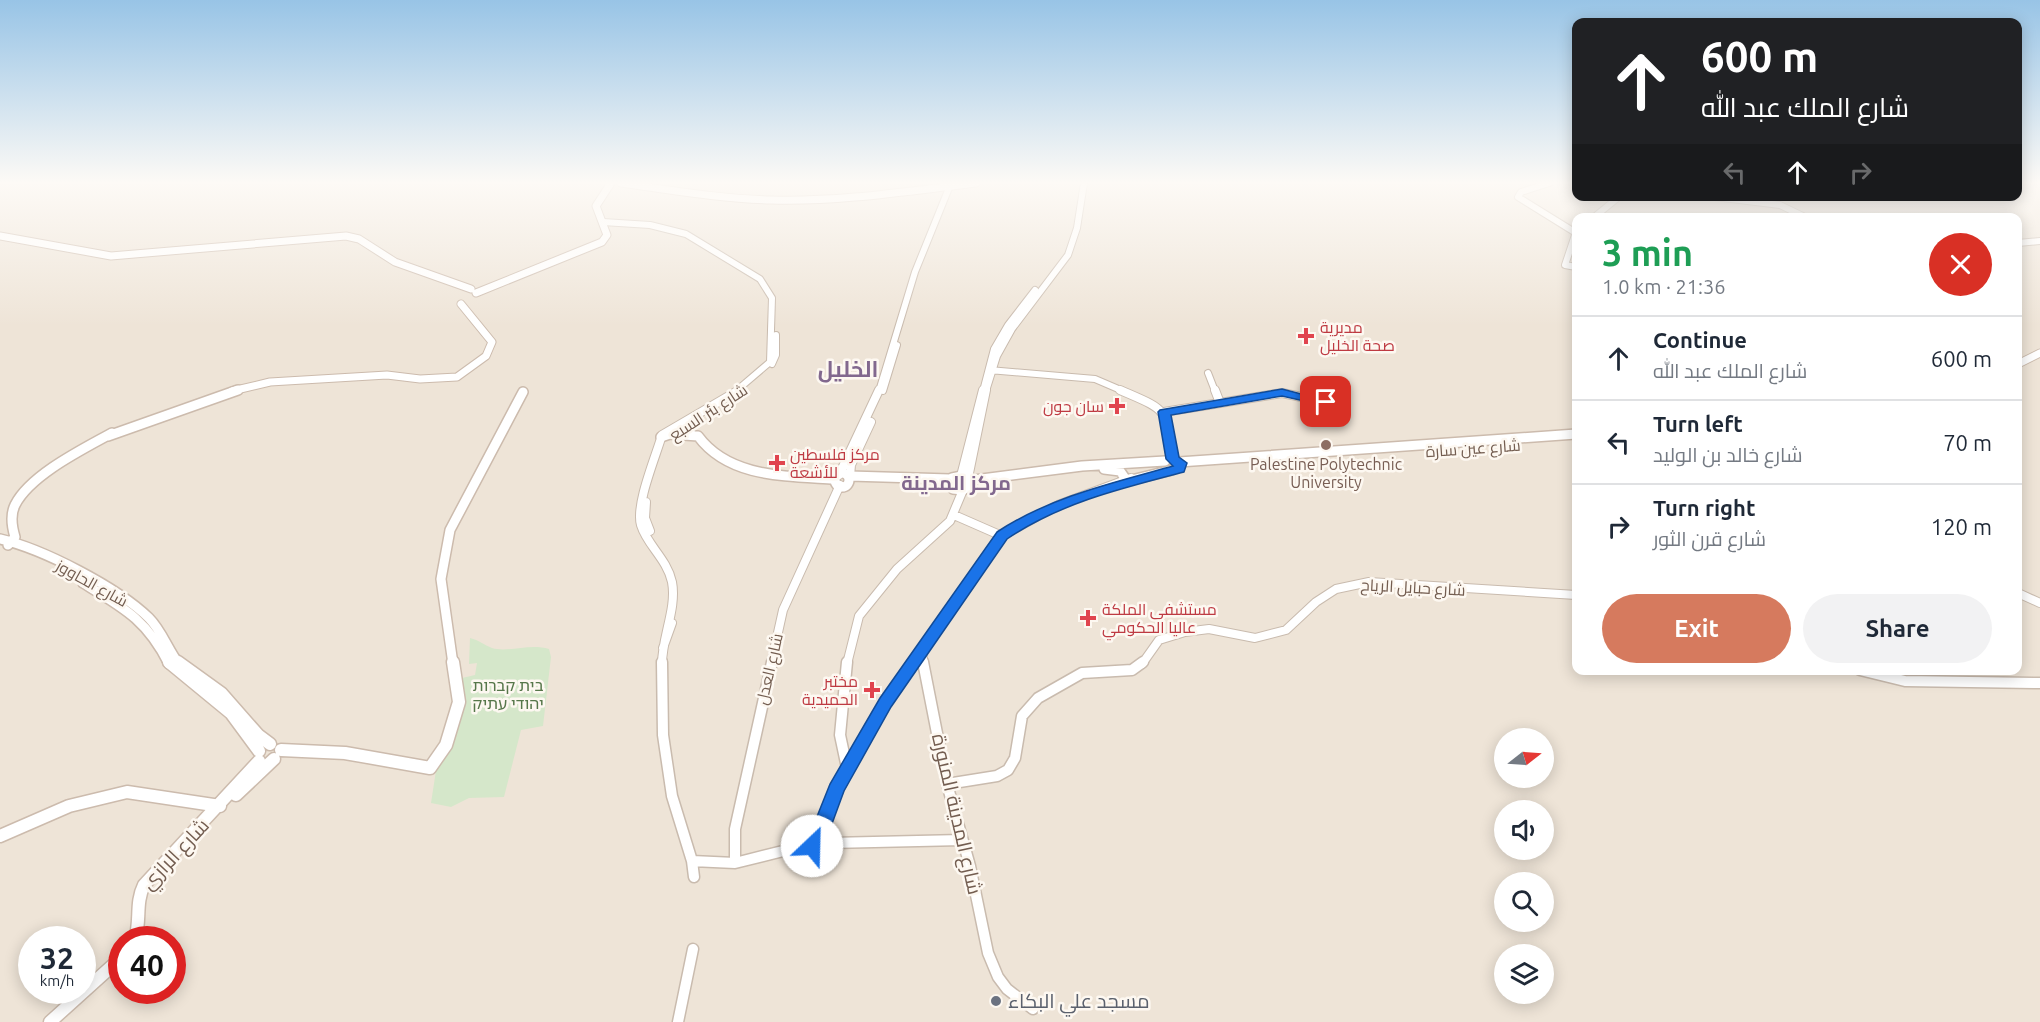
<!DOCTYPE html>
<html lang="en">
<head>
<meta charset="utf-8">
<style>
	body { margin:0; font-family:Ubuntu,Cairo,"Noto Sans Hebrew",sans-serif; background:#f2f2f3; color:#1f2937; height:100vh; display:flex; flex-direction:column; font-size:22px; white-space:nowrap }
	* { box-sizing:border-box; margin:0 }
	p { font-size:20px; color:#747a83 }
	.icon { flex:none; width:33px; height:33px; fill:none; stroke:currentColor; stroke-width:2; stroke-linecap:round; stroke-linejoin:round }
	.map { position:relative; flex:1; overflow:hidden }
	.side { position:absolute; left:1572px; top:213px; width:450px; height:462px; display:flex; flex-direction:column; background:#fff; border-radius:12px; box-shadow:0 3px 15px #0003 }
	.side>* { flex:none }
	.top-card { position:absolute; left:1572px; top:18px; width:450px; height:183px; border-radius:12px; box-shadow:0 3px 15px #0003; background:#202124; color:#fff; overflow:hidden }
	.needle { width:39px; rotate:73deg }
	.tools { position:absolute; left:1494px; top:728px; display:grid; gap:12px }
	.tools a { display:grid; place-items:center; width:60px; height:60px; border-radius:50%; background:#fff; box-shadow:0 3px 15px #0003; font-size:30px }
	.speed { position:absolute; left:18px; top:926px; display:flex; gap:12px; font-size:30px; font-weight:700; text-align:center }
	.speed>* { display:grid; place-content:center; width:78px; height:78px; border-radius:50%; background:#fff; box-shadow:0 3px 15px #0003; line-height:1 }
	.speed small { font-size:15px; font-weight:400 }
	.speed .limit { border:9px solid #d22; background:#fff; color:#111 }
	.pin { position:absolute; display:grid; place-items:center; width:51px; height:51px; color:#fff; margin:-26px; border-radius:12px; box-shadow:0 3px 9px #0006 }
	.me { position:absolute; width:66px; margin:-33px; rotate:24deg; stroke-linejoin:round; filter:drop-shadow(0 0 4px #0008) }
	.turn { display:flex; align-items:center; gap:21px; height:126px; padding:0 30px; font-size:27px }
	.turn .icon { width:78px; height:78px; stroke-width:2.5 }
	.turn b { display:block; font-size:42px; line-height:51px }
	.lanes { display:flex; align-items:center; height:57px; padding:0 30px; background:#0003; justify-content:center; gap:30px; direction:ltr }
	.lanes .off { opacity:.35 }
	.round { display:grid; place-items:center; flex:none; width:63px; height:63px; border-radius:32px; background:#f2f2f3 }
	.head { display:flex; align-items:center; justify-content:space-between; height:102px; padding:0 30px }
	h1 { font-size:36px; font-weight:700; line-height:45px; color:#1e9e55 }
	.button { display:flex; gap:12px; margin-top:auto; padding:12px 30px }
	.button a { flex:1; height:69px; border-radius:36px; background:#d67a5e; color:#fff; font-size:24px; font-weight:700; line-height:69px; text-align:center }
	.button a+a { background:#f2f2f3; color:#1f2937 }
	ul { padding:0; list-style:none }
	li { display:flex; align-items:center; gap:18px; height:84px; padding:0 30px; border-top:2px solid #e0e1e3 }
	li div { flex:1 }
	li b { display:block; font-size:22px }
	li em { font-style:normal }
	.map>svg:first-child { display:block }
	.residential { fill:#eee4d7; fill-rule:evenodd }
	.green { fill:#d5e7ca }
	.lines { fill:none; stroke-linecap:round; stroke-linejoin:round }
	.tertiary-far2-casing { stroke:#c9bbae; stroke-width:8 }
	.tertiary-far1-casing { stroke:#c9bbae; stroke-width:10 }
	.tertiary-casing { stroke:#c9bbae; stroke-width:13 }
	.secondary-far2-casing { stroke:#ccbbad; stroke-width:9 }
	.secondary-far1-casing { stroke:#ccbbad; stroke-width:12 }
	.secondary-casing { stroke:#ccbbad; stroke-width:15 }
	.tertiary-far2 { stroke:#fff; stroke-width:6 }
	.tertiary-far1 { stroke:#fff; stroke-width:8 }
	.tertiary { stroke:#fff; stroke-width:10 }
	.secondary-far2 { stroke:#fff; stroke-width:7 }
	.secondary-far1 { stroke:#fff; stroke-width:9 }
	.secondary { stroke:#fff; stroke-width:12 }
	.route { fill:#1a73e8; stroke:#114b97; stroke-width:1.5 }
	.health-dot { fill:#e0444e; stroke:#fdf8f1; stroke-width:2 }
	.education-dot { fill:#8d6e63; stroke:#fdf8f1; stroke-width:2 }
	.worship-dot { fill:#6b7280; stroke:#fdf8f1; stroke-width:2 }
	.labels { text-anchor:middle; stroke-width:5; stroke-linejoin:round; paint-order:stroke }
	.health-label { font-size:16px; fill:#be3a42; stroke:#fdf8f1; text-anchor:start }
	.street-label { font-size:16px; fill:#735d50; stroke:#fdf8f1 }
	.education-label { font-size:16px; fill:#785e54; stroke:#fdf8f1 }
	.park-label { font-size:16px; fill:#56774a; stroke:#fdf8f1 }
	.quarter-label { font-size:20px; font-weight:bold; fill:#82688e; stroke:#fdf8f1 }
	.near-street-label { font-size:20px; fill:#735d50; stroke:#fdf8f1 }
	.near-worship-label { font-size:20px; fill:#5b616d; stroke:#fdf8f1; text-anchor:start }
	.district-label { font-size:22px; font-weight:bold; fill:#82688e; stroke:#fdf8f1 }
</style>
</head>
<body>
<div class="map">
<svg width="2040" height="1022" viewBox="0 0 2040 1022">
	<rect width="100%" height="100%" fill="#faf4ea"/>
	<path class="residential" d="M0 183H1576V196H2018V183H2040V1022H0ZM1576 218H2018V670H1576ZM1504 738H1544V777H1504ZM1504 810H1544V849H1504ZM1504 882H1544V921H1504ZM32 939H82V990H32ZM122 939H172V990H122ZM1504 954H1544V993H1504Z"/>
	<path class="green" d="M470 638C479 640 484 645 492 648 508 653 529 643 549 649L551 657 543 726 521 730 504 797 469 798 451 807 431 803 437 764 462 707V678L475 675 477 663 469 664Z"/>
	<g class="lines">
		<g class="tertiary-far2-casing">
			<path id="tertiary-far2" d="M1549 183 1521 192 1518 197 1576 233
				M1707 196 1780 205 1807 218
				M1593 218 1620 196
				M603 222 650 225 686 234 760 279 772 298 770 362 736 391
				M1576 232 1565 265 1576 267
				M2018 243 2040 241
				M772 364 776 355V335
				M989 370 1095 379 1123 391
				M1208 373 1215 391
				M879 391 915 272 951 183
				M883 391 897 345
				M983 391 994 349 1008 325 1035 290
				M986 391 997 356 1012 329 1068 255 1077 228 1084 183"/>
		</g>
		<g class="tertiary-far1-casing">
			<path id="tertiary-far1" d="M1120 390C1168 411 1165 406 1173 459
				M1215 390 1220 403
				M1164 412 1282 393 1326 402
				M839 475 879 390
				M850 476 851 465 871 422
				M961 476 983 390
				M968 478 986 390
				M646 502 645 518 650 531
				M954 515 1002 536
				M2018 593 2040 603
				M663 648 672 623
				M921 650 924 664
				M662 664C662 637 677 608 672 582 667 559 647 545 641 525 635 505 656 456 662 435L739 390
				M771 664 783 610 840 485
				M847 664 859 616 897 569 950 521 963 490
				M912 664 1002 536 1058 505 1131 478
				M1142 664 1159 640 1185 632 1209 629 1255 638 1286 630 1316 602 1336 589 1369 582 1576 595"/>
		</g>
		<g class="tertiary-casing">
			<path id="tertiary" d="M662 662 663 735 672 796 692 861 735 863 811 844
				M847 662 840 735 847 768
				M923 662 947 784 970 866 988 953 998 977 1007 989 1033 1009
				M1860 670 1905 681 2040 683
				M947 784 997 776 1008 770 1015 758 1022 716 1038 698 1082 673 1132 670 1143 662
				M820 834C842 772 876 716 913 662
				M812 843a9 9 0 1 1 18 0a9 9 0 1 1-18 0Z
				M830 843 962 840
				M692 861 694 877
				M735 863V829L772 662
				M678 1022 693 949"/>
		</g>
		<g class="secondary-far2-casing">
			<path id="secondary-far2" d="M621 183C671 190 721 199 771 200 840 202 908 191 976 183
				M0 236 111 256 346 236 359 239 395 262 471 289
				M476 293 602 242 607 235 596 206 611 183
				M2018 364 2040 353
				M232 391 270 382 387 375 420 379 457 377 486 356 492 342 461 304"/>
		</g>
		<g class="secondary-far1-casing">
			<path id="secondary-far1" d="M690 421 687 430 692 435
				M108 436 238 390
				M661 437 670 434 698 436C729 478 786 476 834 479
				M1179 462 1576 434
				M1104 469 1120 471 1127 481 1172 470
				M835 480a7 7 0 1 1 14 0a7 7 0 1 1-14 0Z
				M850 476 950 479
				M970 480 969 486 963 490 953 489 949 484 952 478 962 476 974 480 1082 466 1165 461
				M0 539C43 549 117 587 149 618 162 631 168 650 179 664
				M8 545 15 537C12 527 10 515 15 505 30 475 83 449 112 433
				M83 583C124 608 147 620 169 664
				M453 664 441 579 450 530 523 392"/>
		</g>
		<g class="secondary-casing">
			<path id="secondary" d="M169 662 231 713 259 751
				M178 662 221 693 258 735 270 744
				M281 750 345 753 430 768 446 745 459 702 453 662
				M236 795 274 759
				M0 836 69 806 127 792 220 806
				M135 939C141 921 135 903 144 885L259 761
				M50 1022 122 957"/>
		</g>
		<use href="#tertiary-far2" class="tertiary-far2"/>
		<use href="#tertiary-far1" class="tertiary-far1"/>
		<use href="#tertiary" class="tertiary"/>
		<use href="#secondary-far2" class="secondary-far2"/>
		<use href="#secondary-far1" class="secondary-far1"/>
		<use href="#secondary" class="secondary"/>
	</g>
	<linearGradient id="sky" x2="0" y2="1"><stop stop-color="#98c4e6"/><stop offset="0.56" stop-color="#fdfaf6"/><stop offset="1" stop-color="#fdfaf6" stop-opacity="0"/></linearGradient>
	<rect width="2040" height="326" fill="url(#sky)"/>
	<path class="route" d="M1282 389 1332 402 1326 406 1282 396 1171 415 1179 457 1187 463 1184 472C1122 488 1060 503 1007 539L891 707 844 791 826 840 821 843 818 852 812 854 805 852 803 839 812 829 830 784 880 698 997 532C1050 497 1112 483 1173 466L1166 459 1158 412 1160 410Z"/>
	<g class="health-dot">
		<path d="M1303 327h6v6h6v6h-6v6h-6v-6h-6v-6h6z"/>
		<path d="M1114 397h6v6h6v6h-6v6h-6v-6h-6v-6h6z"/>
		<path d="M774 454h6v6h6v6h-6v6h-6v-6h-6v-6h6z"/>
		<path d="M1085 609h6v6h6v6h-6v6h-6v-6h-6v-6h6z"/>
		<path d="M869 681h6v6h6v6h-6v6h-6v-6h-6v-6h6z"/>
	</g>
	<circle class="education-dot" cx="1326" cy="445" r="6"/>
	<circle class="worship-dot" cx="996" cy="1001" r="6"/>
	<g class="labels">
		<g class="health-label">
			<text x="1320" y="333">مديرية<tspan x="1320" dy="18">صحة الخليل</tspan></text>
			<text x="1104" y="412" text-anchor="end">سان جون</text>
			<text x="790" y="460">مركز فلسطين<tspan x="790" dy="18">للأشعة</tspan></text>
			<text x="1102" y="615">مستشفى الملكة<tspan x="1102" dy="18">عاليا الحكومي</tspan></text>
			<text x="858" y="687" text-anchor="end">مختبر<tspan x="858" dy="18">الحميدية</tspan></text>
		</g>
		<g class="street-label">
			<text transform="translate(708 412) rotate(-33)" y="6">شارع بئر السبع</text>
			<text transform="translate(1473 448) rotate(-4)" y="6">شارع عين سارة</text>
			<text transform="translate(92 583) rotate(29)" y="6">شارع الحاووز</text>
			<text transform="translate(1413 587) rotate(3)" y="6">شارع حبايل الرياح</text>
			<text transform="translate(769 669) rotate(-77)" y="6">شارع العدل</text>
		</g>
		<g class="education-label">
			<text x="1326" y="470">Palestine Polytechnic<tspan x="1326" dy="18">University</tspan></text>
		</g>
		<g class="park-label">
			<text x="508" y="691">בית קברות<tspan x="508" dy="18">יהודי עתיק</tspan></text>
		</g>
		<g class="quarter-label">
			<text x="956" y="490">مركز المدينة</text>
		</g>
		<g class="near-street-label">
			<text transform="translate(957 814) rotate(77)" y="7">شارع المدينة المنورة</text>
			<text transform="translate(175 854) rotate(-47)" y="7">شارع الرازي</text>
		</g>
		<g class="near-worship-label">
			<text x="1008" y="1008">مسجد علي البكاء</text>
		</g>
		<g class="district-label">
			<text x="848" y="377">الخليل</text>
		</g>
	</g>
</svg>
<div class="tools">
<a><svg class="needle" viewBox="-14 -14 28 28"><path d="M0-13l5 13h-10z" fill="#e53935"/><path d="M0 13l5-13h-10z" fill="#747a83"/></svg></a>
<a><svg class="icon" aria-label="sound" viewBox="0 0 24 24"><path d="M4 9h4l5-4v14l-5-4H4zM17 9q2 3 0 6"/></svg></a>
<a><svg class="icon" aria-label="search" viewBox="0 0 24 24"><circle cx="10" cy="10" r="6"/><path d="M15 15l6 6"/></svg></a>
<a><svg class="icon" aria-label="layers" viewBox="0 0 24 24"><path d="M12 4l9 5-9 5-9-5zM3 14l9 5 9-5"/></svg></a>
</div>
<div class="speed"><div>32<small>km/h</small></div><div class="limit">40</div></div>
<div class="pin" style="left:1326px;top:402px;background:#d93025"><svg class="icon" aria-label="arrive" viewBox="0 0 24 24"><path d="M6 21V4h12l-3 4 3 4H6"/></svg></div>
<svg class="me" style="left:812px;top:846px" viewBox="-20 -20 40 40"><circle r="19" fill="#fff"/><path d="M0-13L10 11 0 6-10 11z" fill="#1a73e8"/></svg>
<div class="top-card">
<div class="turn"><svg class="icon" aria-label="ahead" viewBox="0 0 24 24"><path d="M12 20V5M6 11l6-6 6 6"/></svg><div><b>600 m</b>شارع الملك عبد الله</div></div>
<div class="lanes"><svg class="icon off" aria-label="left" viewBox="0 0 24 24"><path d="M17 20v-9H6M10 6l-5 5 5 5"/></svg><svg class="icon" aria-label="ahead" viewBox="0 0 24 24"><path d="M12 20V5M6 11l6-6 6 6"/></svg><svg class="icon off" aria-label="right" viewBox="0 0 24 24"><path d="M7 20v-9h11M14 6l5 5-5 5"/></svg></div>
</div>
<section class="side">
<div class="head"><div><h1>3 min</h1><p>1.0 km · 21:36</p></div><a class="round" style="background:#d93025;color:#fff"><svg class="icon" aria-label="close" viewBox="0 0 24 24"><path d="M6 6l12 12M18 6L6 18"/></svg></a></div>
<ul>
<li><svg class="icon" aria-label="ahead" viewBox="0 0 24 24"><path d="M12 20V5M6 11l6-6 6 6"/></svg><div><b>Continue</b><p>شارع الملك عبد الله</p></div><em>600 m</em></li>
<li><svg class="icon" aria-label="left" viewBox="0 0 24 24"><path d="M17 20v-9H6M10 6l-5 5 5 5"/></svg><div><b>Turn left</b><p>شارع خالد بن الوليد</p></div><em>70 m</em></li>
<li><svg class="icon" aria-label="right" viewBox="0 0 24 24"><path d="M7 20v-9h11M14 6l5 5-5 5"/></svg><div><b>Turn right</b><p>شارع قرن الثور</p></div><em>120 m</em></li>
</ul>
<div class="button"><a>Exit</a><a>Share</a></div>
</section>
</div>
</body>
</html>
